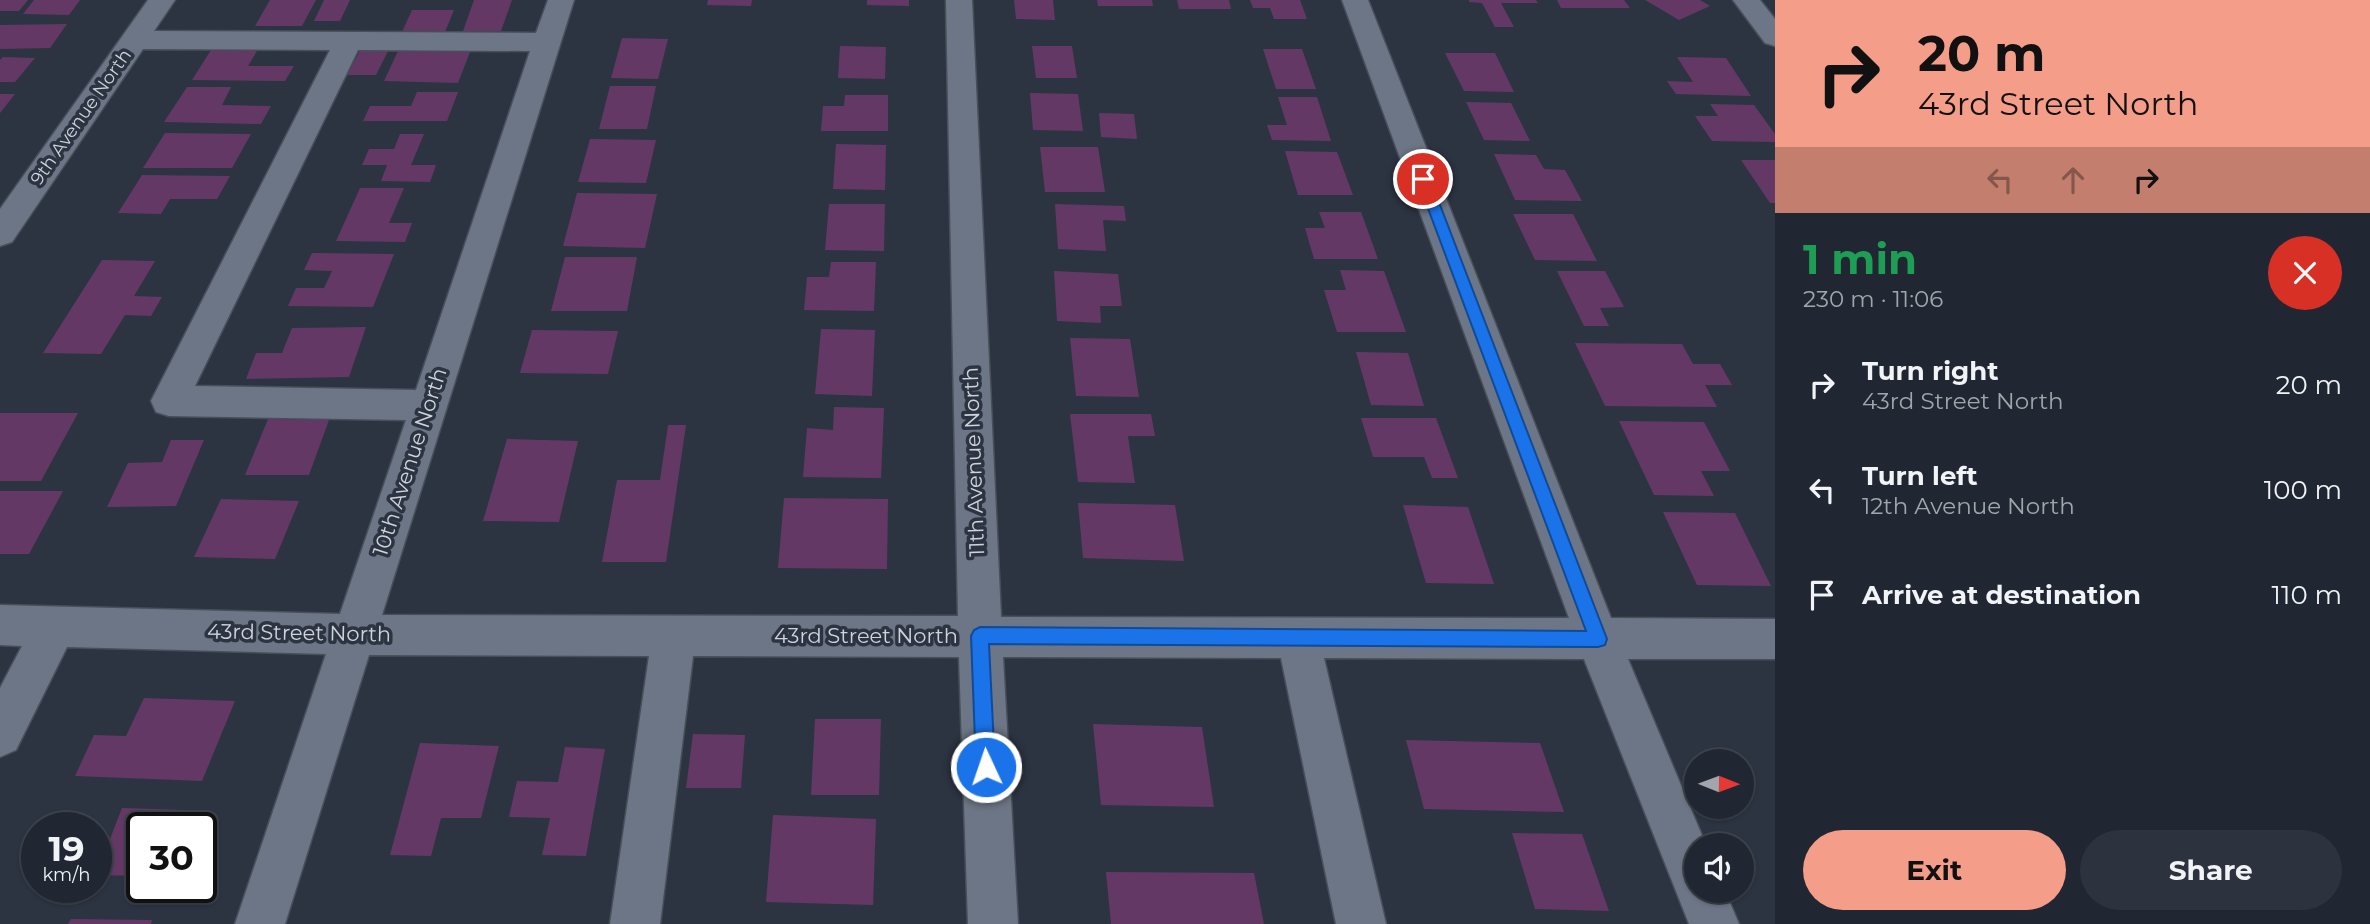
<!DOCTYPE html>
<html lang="en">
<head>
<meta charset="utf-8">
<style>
	body { margin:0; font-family:Montserrat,sans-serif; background:#2d333e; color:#f1f3f6; height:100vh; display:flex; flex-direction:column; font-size:26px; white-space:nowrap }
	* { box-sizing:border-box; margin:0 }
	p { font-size:23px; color:#a2a5ac }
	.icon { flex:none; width:38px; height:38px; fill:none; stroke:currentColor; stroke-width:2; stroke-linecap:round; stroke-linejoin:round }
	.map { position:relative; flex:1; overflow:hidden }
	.drawer { display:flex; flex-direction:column; background:#212732; width:595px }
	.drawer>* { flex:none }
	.guide { background:#f49e89; color:#111; overflow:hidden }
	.needle { width:46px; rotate:91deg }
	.tools { position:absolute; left:1684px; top:749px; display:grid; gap:14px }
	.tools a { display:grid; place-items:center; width:70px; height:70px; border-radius:50%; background:#212732; box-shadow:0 2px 5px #0004,0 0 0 2px #3e444d; font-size:35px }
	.speed { position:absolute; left:21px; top:812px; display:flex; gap:14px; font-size:35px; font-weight:700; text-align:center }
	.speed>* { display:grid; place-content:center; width:91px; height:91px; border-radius:50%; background:#212732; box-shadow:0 2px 5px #0004,0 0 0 2px #3e444d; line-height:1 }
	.speed small { font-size:18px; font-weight:400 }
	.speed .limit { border:4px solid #111; border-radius:10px; background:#fff; color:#111 }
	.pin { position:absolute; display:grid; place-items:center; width:60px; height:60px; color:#fff; margin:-30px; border:4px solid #fff; border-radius:50%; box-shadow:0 2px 7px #0007 }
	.me { position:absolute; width:77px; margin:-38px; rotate:357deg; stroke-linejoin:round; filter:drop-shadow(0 0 5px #0008) }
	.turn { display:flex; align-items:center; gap:24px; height:147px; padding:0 28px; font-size:32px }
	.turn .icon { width:91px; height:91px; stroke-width:2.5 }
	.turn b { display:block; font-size:49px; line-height:60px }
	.lanes { display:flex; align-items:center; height:66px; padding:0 28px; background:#0003; justify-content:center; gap:35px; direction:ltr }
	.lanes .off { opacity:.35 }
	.round { display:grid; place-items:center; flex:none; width:74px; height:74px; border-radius:37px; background:#2d333e }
	.head { display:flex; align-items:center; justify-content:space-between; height:119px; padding:0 28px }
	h1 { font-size:42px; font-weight:700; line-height:52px; color:#1e9e55 }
	.primary-button { display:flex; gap:14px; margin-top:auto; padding:14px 28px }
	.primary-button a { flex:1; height:80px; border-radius:42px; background:#f49e89; color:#111; font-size:28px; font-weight:700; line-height:80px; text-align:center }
	.primary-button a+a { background:#2d333e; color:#f1f3f6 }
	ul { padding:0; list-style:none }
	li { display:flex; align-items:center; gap:21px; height:105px; padding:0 28px }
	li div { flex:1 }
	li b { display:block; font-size:26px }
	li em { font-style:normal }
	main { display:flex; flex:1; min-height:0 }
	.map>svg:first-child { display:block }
	.building { fill:#643865 }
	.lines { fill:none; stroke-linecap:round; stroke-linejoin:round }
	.minor-casing { stroke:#484f5a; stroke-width:3 }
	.minor { fill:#6d7686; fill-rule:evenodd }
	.route { fill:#1a73e8; stroke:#114b97; stroke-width:2 }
	.labels { text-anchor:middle; stroke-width:7; stroke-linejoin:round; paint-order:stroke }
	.far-street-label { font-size:18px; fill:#ced3dc; stroke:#2c3442 }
	.street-label { font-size:21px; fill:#ced3dc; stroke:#2c3442 }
</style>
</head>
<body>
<main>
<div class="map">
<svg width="1775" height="924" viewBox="0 0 1775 924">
	<rect width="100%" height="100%" fill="#2c3442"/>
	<path class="building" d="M0 0H28L19 11H0Z
		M34 0H80L69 15 23 14Z
		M270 0H316L302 26H255Z
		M324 0H350L340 21H314Z
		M474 0H512L501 31H463Z
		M708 0H752L751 6 707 5Z
		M867 0H909V6L867 5Z
		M1014 0H1053L1055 20 1016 19Z
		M1097 0H1152L1153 6H1098Z
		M1177 0H1229L1231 9H1179Z
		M1250 0H1300L1307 19H1274L1270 8H1253Z
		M1469 0H1536L1538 3H1501L1514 27H1495L1482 3 1469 2Z
		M1557 0H1624L1630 8H1561Z
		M1645 0H1700L1710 6 1679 20Z
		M412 10H454L445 32H402Z
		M67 24 50 48 0 49V25Z
		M622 38 668 39 658 79 611 78Z
		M840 46 886 47 885 79 838 78Z
		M1032 46H1072L1077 78H1036Z
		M361 49H389L376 75H347Z
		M1263 49H1302L1316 89H1276Z
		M211 50 257 51 248 66H294L285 81 192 80Z
		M398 51 470 52 458 83 384 81Z
		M1445 53H1495L1514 92 1464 91Z
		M3 57 35 58 15 82H0V60Z
		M1677 57 1726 58 1751 96 1676 94 1667 81 1693 82Z
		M610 86H656L647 129H599Z
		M187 87H231L222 105 271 106 261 124 164 122Z
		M417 92H458L447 121H363L370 106H411Z
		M1030 93 1078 94 1083 131 1033 130Z
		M0 94H15L0 113Z
		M845 95H888V131H821L823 106H844Z
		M1278 97H1317L1331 141 1272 140 1267 125H1287Z
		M1466 102 1511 103 1530 141 1484 140Z
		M1710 104 1754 105 1775 134V142L1712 141 1695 116H1718Z
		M1099 113 1134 114 1137 139 1101 137Z
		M165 133 251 134 232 168H143Z
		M400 134H424L411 165H436L430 182 381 181 387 165H362L369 149H394Z
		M590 139 656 140 646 183 578 182Z
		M836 144 886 145 885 190 833 189Z
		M1040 147H1098L1105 192H1045Z
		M1285 151 1337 152 1353 195H1298Z
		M1494 154 1536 155 1544 169 1565 170 1582 201 1515 200Z
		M1741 160H1775V203H1770Z
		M142 175 230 176 217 199H170L161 214 118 213Z
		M360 188H404L389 223H412L405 242 336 241Z
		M577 193 657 194 645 248 563 246Z
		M829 204H885L884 251 825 250Z
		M1055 204 1124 206 1126 221 1103 220 1106 251 1058 249Z
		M1319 212H1361L1378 259H1314L1305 228H1325Z
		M1513 214H1573L1597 261 1535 260Z
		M312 253 394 254 373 307 288 306 296 288H324L332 271 304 270Z
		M565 257H637L627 311H551Z
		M102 260 155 261 134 296 162 297 151 316 125 315 101 354 43 353Z
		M831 262H876L874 311 804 310 807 277H829Z
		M1340 270 1384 271 1406 332H1337L1324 290H1346Z
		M1054 271 1118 274 1122 306H1100L1101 323 1057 321Z
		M1557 271H1605L1624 307 1600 308 1609 326H1584Z
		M366 327 349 377 246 379 256 353H282L292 328Z
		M821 329 875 330 872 396 815 394Z
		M532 330 618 331 608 374 520 373Z
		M1070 338 1130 339 1139 397 1076 396Z
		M1575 343 1682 344 1693 364H1720L1732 385H1705L1717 407 1605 406Z
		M1356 352 1408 353 1424 406 1371 405Z
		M834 407 884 408 881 478 803 477 807 428 833 430Z
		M0 413H78L41 481H0Z
		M1070 414H1151L1155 436H1128L1135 483 1078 482Z
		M1361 418H1436L1458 478H1432L1424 457H1373Z
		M268 419 329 420 309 475H245Z
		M1619 421 1704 422 1730 471H1701L1714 496 1654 495Z
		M668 425H686L666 562H602L617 480H660Z
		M507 439 578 441 559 522 483 521Z
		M171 440H204L176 506 107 507 128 463 162 462Z
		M0 491H63L29 554H0Z
		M784 498 888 499 887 569 778 568Z
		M221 499 299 501 275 559 194 557Z
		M1078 503 1175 505 1184 561 1083 558Z
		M1403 505 1468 507 1494 584 1426 583Z
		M1663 512 1735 513 1771 586 1697 585Z
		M144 698 235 701 202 781 75 776 94 735 126 736Z
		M815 719H881L879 795H811Z
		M1093 724 1202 727 1214 807 1101 805Z
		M693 734 745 735 741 788H686Z
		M1406 740 1540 743 1564 812 1424 809Z
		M420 743 499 746 481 818H441L431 856 390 855Z
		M565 747 605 749 586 856 542 855 550 818 509 817 517 781 558 782Z
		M122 808 186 810 179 828H142V876L96 875Z
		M773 815 876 819 873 905 766 902Z
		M1512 833 1582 834 1609 911 1535 909Z
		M1106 872 1254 873 1264 924H1111Z
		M71 919 152 920 151 924H68Z"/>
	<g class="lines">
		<g class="minor-casing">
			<path id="minor" d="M148 0H175L154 31 536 33 548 0H574L382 615 958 616 946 0H972L1001 617 1569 618 1342 0H1368L1611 618 1775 619V659H1628L1706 845H1696V891H1725L1739 924H1689L1584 659 1324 658 1386 924H1336L1281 658 1003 657 1018 924H968L959 657 693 656 660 924H610L649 656 369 655 285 924H235L326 654 67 647 16 750 0 757V688L22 646 0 645V605L340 614 406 420 169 416 156 412 151 401 330 50 143 49 12 242 0 246V209ZM358 50 530 51 416 390 195 386Z
				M1733 0H1760L1775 19V46L1765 43Z"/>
		</g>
		<use href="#minor" class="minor"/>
	</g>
	<path class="route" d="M1423 174 1430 179 1607 639 1605 645 1598 647 989 644 995 767 993 774 986 776 979 774 976 767 971 636 974 630 980 627 1586 631 1417 179Z"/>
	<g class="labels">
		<g class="far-street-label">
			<text transform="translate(81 117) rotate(-55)" y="6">9th Avenue North</text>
		</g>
		<g class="street-label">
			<text transform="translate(410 462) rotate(-72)" y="7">10th Avenue North</text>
			<text transform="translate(974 462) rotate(-92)" y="7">11th Avenue North</text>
			<text transform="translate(299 633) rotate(1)" y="7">43rd Street North</text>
			<text x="866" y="643">43rd Street North</text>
		</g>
	</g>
</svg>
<div class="tools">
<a><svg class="needle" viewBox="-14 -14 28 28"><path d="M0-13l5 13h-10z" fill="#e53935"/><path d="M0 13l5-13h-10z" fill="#a2a5ac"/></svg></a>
<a><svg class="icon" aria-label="sound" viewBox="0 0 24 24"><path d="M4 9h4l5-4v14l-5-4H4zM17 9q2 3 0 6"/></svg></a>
</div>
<div class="speed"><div>19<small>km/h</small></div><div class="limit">30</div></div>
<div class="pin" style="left:1423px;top:179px;background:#d93025"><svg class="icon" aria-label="arrive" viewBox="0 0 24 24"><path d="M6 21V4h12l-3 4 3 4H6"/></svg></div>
<svg class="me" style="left:986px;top:767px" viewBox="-20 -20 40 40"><circle r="17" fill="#1a73e8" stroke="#fff" stroke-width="3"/><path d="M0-11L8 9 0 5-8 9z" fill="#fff"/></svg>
</div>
<section class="drawer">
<div class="guide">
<div class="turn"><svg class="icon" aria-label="right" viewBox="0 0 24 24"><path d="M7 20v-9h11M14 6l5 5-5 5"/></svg><div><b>20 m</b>43rd Street North</div></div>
<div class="lanes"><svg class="icon off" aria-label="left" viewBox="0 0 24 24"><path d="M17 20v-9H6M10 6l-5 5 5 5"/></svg><svg class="icon off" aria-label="ahead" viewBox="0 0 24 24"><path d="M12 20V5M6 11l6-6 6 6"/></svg><svg class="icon" aria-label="right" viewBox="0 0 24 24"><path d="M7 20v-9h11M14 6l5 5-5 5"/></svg></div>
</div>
<div class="head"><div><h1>1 min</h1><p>230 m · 11:06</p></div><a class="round" style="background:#d93025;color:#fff"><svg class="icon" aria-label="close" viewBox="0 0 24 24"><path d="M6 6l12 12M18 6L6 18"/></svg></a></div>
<ul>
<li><svg class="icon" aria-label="right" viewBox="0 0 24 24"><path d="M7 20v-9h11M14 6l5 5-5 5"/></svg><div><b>Turn right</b><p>43rd Street North</p></div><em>20 m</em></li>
<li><svg class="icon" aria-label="left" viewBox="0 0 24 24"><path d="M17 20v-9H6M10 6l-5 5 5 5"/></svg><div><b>Turn left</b><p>12th Avenue North</p></div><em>100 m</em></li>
<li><svg class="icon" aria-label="arrive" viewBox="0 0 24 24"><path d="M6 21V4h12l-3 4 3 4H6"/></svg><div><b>Arrive at destination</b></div><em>110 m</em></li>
</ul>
<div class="primary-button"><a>Exit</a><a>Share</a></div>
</section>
</main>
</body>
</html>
